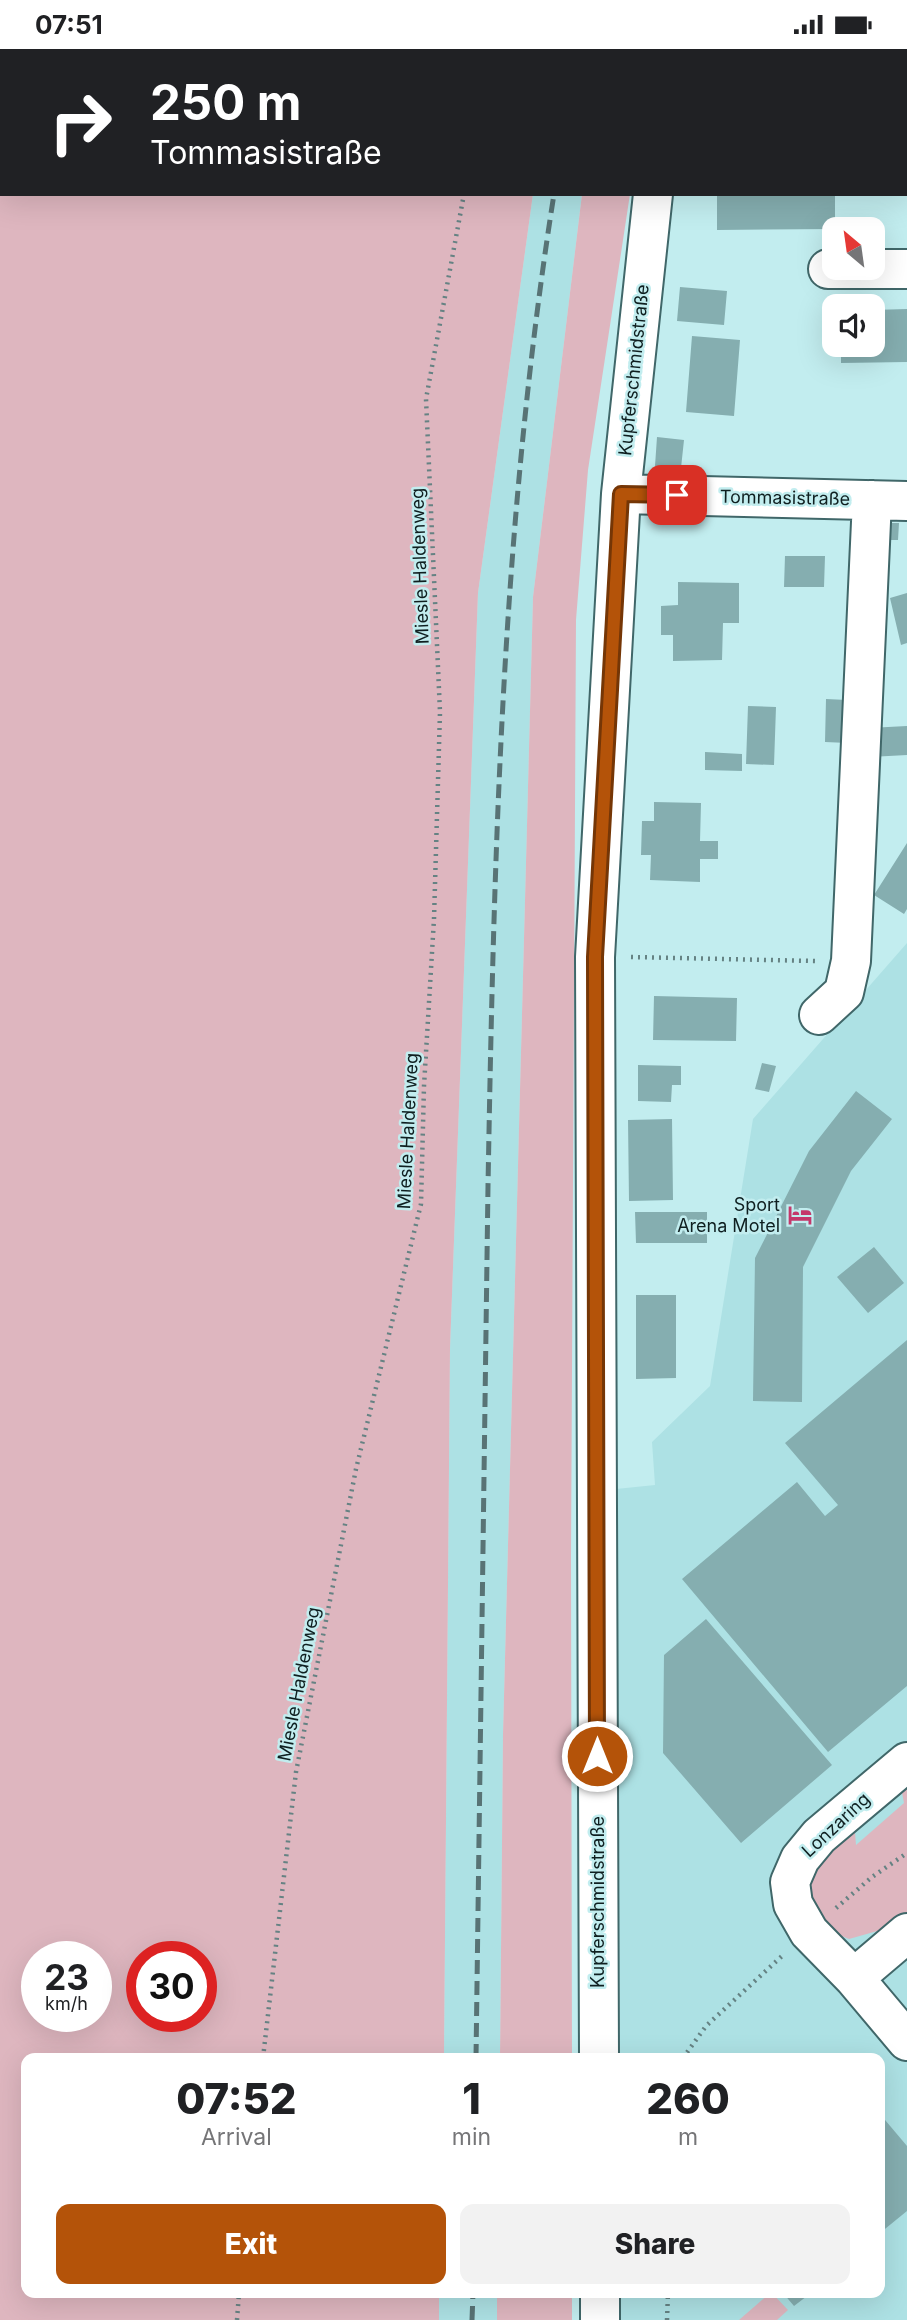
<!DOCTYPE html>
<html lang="en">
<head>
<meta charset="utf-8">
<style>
	body { margin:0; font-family:Inter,sans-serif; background:#f2f2f2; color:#202124; height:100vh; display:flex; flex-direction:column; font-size:26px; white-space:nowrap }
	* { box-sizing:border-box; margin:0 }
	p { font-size:23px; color:#757577 }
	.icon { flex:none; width:38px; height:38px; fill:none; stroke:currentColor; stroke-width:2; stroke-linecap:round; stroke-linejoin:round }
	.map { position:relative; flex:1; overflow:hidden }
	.panel { position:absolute; left:21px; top:2004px; width:864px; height:245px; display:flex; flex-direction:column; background:#fff; border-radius:14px; box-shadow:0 7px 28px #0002 }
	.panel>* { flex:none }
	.banner { position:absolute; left:0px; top:0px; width:908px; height:147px; box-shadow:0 7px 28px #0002; background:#202124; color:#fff; overflow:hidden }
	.needle { width:46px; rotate:331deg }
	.buttons { position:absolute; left:822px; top:168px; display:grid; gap:14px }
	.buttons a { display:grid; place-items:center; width:63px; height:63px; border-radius:14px; background:#fff; box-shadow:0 7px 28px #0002; font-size:35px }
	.speed { position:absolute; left:21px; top:1892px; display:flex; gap:14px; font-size:35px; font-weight:700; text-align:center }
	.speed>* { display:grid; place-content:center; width:91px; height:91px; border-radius:50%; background:#fff; box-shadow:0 7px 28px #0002; line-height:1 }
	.speed small { font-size:18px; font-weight:400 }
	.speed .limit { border:10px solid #d22; background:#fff; color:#111 }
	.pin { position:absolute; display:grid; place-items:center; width:60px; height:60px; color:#fff; margin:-30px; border-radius:14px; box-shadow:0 4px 10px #0006 }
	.me { position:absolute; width:77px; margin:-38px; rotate:0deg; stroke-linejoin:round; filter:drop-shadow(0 0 5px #0008) }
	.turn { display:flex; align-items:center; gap:24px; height:147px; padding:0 35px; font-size:32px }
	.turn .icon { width:91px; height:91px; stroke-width:2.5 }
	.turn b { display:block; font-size:49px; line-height:60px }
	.eta { display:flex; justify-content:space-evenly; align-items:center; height:119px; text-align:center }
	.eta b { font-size:42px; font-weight:800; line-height:49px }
	.action { display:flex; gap:14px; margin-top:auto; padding:14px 35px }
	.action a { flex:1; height:80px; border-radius:14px; background:#b45309; color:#fff; font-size:28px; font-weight:800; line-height:80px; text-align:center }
	.action a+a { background:#f2f2f2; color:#202124 }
	.status { display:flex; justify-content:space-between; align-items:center; height:49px; padding:0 35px; background:#fff; direction:ltr }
	.status svg { height:19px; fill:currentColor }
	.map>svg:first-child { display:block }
	.built { fill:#ade1e4 }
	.green { fill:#deb6bf; fill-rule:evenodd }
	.building { fill:#85aeb0 }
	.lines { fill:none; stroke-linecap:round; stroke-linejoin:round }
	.minor-casing { stroke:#406769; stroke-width:42 }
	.path { stroke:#658283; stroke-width:4.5; stroke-dasharray:2 5; stroke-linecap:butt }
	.minor { stroke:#fff; stroke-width:38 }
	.rail { stroke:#587375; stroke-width:5; stroke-dasharray:14 7; stroke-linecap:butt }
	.route-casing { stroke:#753606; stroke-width:18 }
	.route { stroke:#b45309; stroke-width:12 }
	.labels { text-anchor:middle; stroke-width:5; stroke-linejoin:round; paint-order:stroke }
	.street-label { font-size:18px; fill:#0f1f20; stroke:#c2edef }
	.poi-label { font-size:18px; fill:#0f1f20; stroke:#c2edef; text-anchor:end }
</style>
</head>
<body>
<div class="status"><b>07:51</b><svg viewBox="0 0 49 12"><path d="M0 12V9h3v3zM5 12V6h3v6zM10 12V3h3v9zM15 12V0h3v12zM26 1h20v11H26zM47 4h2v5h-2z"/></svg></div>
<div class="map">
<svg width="907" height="2271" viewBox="0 0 907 2271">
	<rect width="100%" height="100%" fill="#c2edef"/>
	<path class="built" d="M533 145H582L533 548 503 1685 500 2009H444L450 1300 478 544Z
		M907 894V2271H620L621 2244H880V2009H620L616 1440 655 1436 652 1393 710 1337 753 1070Z
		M439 2244H497V2271H439Z"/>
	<path class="green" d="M0 0H553V2H2V145H533L478 544 450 1300 444 2009H26V2244H439V2271H0ZM37 1908H96V1967H37ZM142 1908H201V1967H142Z
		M582 145H630L588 421 576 571 571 1509 572 2009H500L503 1685 533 548Z
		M907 1722V1868L895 1877 849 1890 825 1880 807 1849 811 1811 854 1770 856 1796 904 1754 899 1728Z
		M497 2244H572V2271H497Z
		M770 2244H772L788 2261 777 2271H739Z"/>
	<path class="building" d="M717 145H835V180L717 181Z
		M680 238 727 242 724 276 677 272Z
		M907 260V313L841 314V296H873V261Z
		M692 287 740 291 734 367 686 363Z
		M657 388 684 391 681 419 655 417Z
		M880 474H899L898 491H880Z
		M785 507H825L824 538H784Z
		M678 533 739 534V574H723L722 611 673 612V586H661V557L678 556Z
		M907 544V594L901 596 890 549Z
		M826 650 847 651 848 694 825 693Z
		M748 657 776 658 774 716 746 715Z
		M907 677V706L870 708 869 679Z
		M705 703 742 705V722L705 721Z
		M654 753 701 754 700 792H718V810H700V833L650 831 651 806H641L642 772H654Z
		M907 794V860L904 865 874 846Z
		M654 947 737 949 736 992 653 991Z
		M762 1014 776 1017 769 1043 755 1040Z
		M638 1016 681 1017V1036H672L671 1053 638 1052Z
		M856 1042 892 1070 851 1122 803 1218 802 1353 753 1352 755 1209 809 1102Z
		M672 1070 673 1151 629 1152 628 1071Z
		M635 1163H707V1194H636Z
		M874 1198 904 1234 868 1264 837 1228Z
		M636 1246H676V1329L636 1330Z
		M907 1291V1637L828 1703 682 1530 797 1433 825 1467 838 1456 785 1394Z
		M706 1570 832 1716 741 1794 663 1704 664 1606Z
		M880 2065 907 2097V2162L880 2184Z
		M783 2244H811L794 2257Z"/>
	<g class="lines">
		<g class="minor-casing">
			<path id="minor" d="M676 2V0
				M828 220H907
				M621 445 907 452
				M819 966 844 943 851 912 872 451
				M907 1713 819 1787 800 1810 790 1833 793 1855 809 1883 854 1929 907 1992
				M854 1929 907 1884
				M599 2009 595 908 621 445 653 145
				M600 2244V2271"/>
		</g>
		<path class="path" d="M485 2 486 0
			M631 908 815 912
			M836 1859 872 1828 907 1804
			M263 2009 296 1723 356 1420 421 1155 424 1037 434 870 440 663 426 350 464 145
			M683 2009 706 1977 782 1907
			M237 2271 239 2244
			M667 2271 668 2244"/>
		<use href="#minor" class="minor"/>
		<path class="rail" d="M577 2 578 0
			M476 2009C480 1718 484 1427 488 1137 494 805 502 473 554 145
			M472 2271 473 2244"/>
	</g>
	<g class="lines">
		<g class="route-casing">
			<path id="route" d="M597 1707 595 908 621 445 677 446"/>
		</g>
		<use href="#route" class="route"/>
	</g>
	<defs>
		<g id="hotel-bare" transform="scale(1.89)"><path d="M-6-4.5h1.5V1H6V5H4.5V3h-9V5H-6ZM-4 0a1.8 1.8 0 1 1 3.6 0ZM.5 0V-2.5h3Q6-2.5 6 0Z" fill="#c4376a" stroke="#c2edef" stroke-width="2.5" paint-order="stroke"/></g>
	</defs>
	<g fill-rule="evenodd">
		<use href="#hotel-bare" x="800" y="1166"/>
	</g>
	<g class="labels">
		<g class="street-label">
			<text transform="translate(634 321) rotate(-84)" y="6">Kupferschmidstraße</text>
			<text transform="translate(785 449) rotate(1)" y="6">Tommasistraße</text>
			<text transform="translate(420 517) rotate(-92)" y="6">Miesle Haldenweg</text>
			<text transform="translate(408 1082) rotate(-87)" y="6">Miesle Haldenweg</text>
			<text transform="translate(299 1635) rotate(-79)" y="6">Miesle Haldenweg</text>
			<text transform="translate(836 1776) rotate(-43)" y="6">Lonzaring</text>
			<text transform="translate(598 1853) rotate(-90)" y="6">Kupferschmidstraße</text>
		</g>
		<g class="poi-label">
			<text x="780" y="1162">Sport<tspan x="780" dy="21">Arena Motel</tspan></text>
		</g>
	</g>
</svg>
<div class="buttons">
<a><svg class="needle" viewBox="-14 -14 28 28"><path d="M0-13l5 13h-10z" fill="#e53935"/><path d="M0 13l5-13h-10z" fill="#757577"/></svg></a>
<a><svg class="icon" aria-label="sound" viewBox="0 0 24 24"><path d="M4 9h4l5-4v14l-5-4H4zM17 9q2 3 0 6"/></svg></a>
</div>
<div class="speed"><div>23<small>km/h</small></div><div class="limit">30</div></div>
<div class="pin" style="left:677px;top:446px;background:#d93025"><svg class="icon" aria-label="arrive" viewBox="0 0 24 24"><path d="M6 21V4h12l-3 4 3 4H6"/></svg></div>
<svg class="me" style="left:597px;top:1707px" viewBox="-20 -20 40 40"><circle r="17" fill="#b45309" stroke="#fff" stroke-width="3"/><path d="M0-11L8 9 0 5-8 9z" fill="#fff"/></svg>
<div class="banner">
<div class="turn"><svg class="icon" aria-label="right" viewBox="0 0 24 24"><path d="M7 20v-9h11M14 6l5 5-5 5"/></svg><div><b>250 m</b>Tommasistraße</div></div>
</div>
<section class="panel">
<div class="eta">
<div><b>07:52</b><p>Arrival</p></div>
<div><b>1</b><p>min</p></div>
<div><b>260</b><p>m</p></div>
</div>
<div class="action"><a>Exit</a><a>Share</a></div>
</section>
</div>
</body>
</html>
